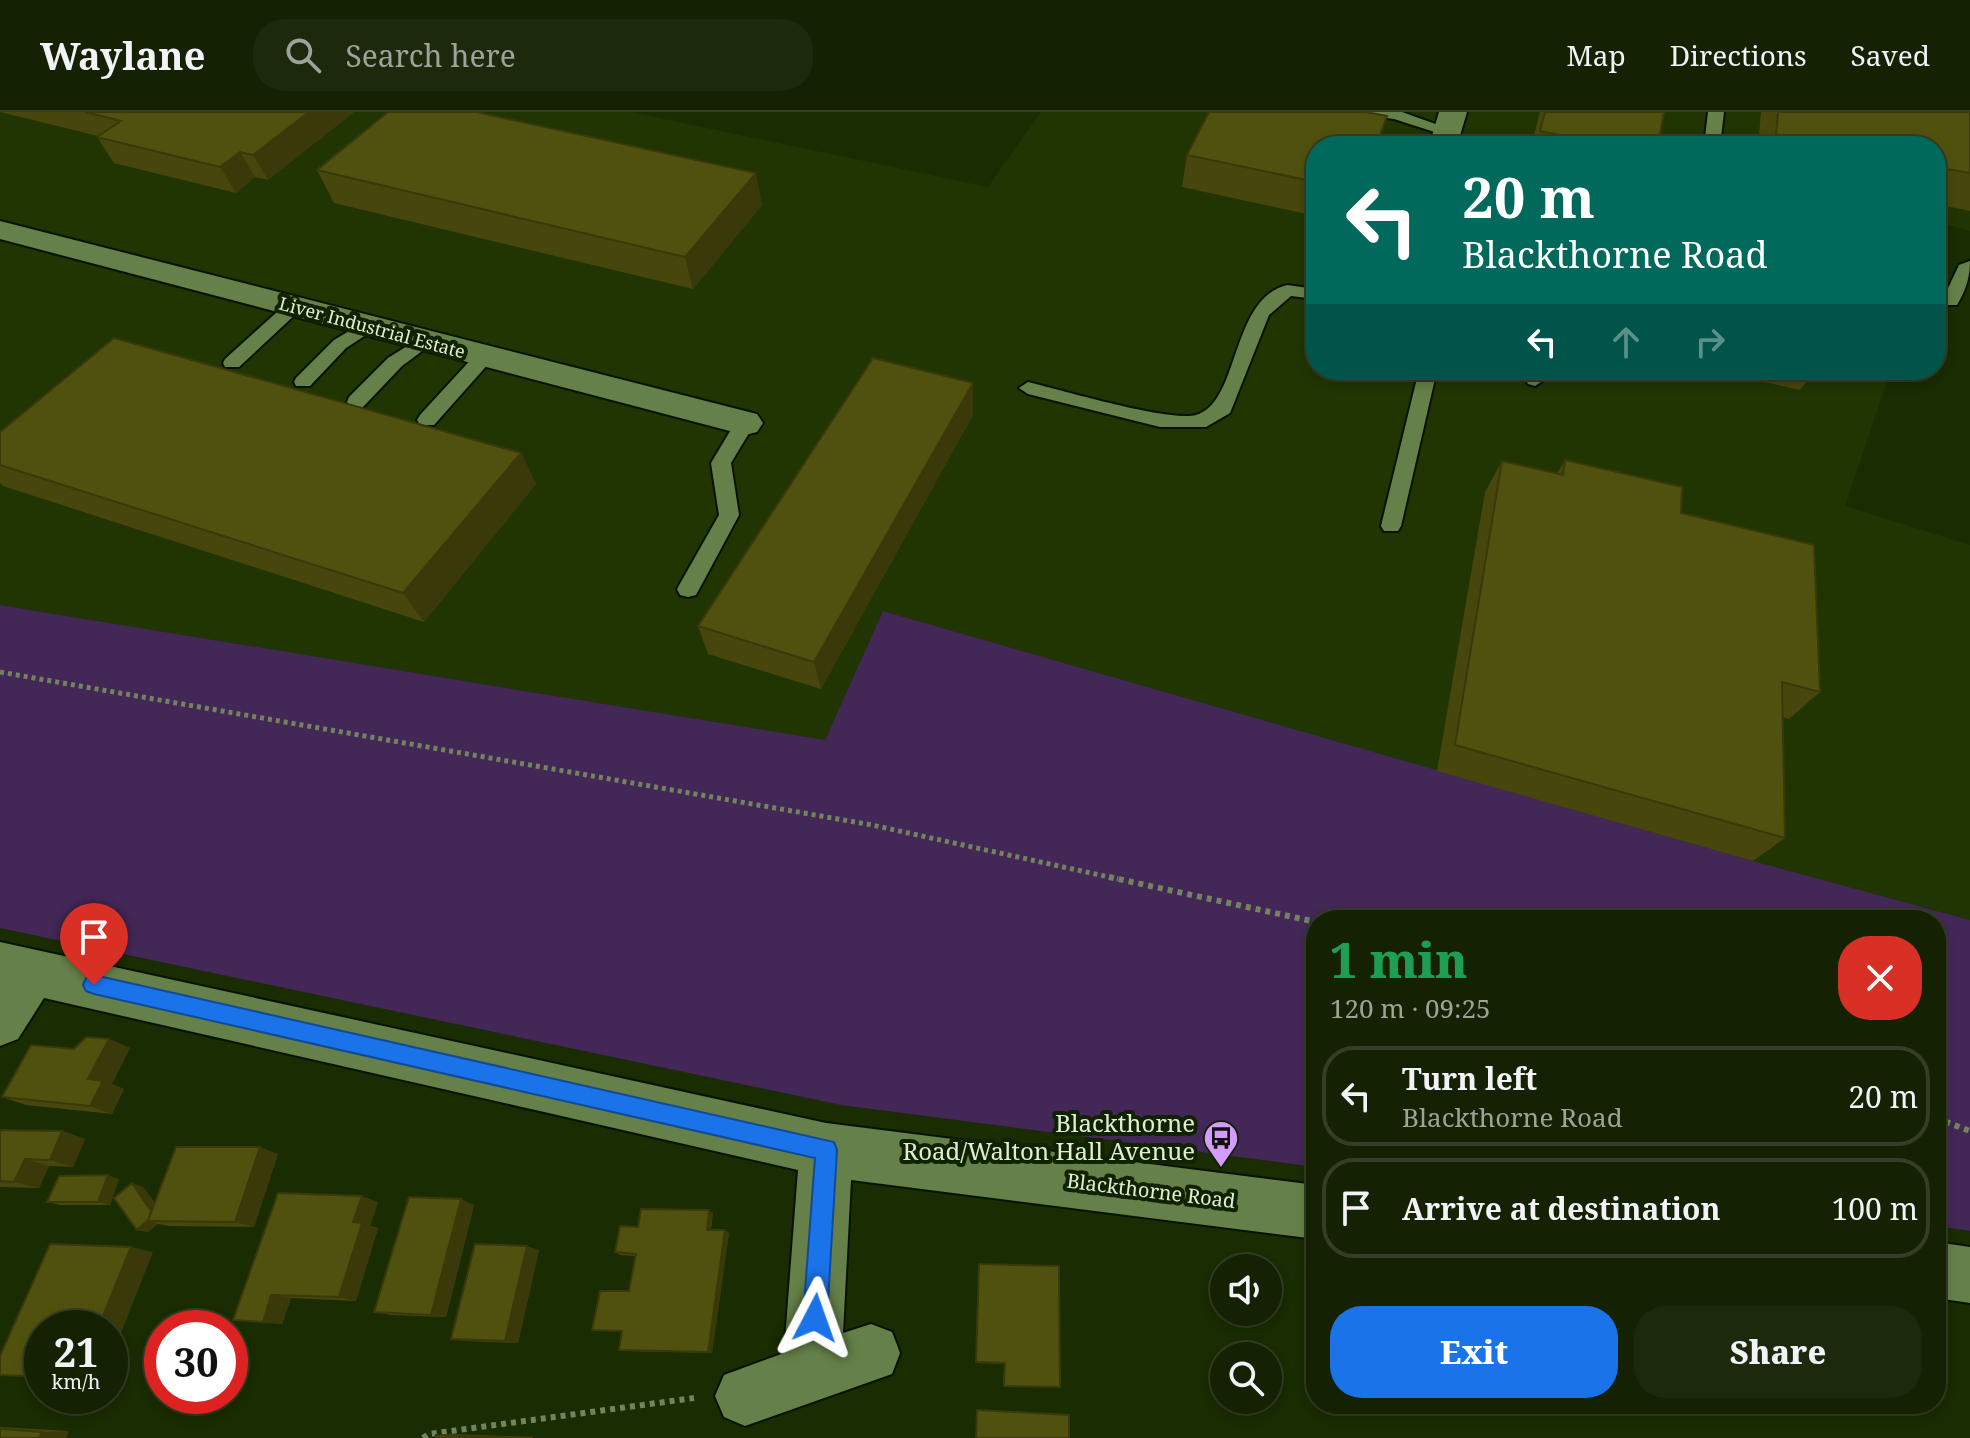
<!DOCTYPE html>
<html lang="en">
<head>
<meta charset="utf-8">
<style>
	body { margin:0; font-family:"Noto Serif",serif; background:#1d290c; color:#f1f3f6; height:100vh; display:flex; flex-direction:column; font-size:30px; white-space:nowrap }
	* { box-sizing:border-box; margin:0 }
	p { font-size:26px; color:#9da399 }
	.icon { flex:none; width:44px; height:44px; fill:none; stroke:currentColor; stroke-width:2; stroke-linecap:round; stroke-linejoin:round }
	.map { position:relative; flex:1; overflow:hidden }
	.drawer { position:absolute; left:1306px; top:798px; width:640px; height:504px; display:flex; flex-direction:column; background:#142102; border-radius:32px; box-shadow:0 4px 12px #0003,0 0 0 2px #333e24 }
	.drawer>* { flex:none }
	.banner { position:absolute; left:1306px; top:24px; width:640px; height:244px; border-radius:32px; box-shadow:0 4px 12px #0003,0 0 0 2px #333e24; background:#00695c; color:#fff; overflow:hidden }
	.tools { position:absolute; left:1210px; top:1142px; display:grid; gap:16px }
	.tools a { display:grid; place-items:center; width:72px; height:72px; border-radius:50%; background:#142102; box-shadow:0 4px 12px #0003,0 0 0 2px #333e24; font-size:40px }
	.speed { position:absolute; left:24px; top:1198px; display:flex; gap:16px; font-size:40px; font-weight:700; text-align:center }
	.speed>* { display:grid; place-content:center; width:104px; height:104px; border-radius:50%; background:#142102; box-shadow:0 4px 12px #0003,0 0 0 2px #333e24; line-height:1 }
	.speed small { font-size:20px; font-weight:400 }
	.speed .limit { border:12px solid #d22; background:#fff; color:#111 }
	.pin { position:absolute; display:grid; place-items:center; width:68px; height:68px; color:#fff; margin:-82px -34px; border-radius:50% 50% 50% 0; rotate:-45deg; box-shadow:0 0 8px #0007 }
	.pin .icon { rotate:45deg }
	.me { position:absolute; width:88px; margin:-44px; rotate:4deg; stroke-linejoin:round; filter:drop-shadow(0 0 6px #0008) }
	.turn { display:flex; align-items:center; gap:28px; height:168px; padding:0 24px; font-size:36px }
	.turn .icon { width:104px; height:104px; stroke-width:2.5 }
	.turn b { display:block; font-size:56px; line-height:68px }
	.lanes { display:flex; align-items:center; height:76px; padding:0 24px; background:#0003; justify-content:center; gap:40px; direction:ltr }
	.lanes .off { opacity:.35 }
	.round { display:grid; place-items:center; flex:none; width:84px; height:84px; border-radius:32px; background:#1d290c }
	.headline { display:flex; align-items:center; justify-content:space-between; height:136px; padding:0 24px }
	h1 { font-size:48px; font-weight:800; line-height:60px; color:#1e9e55 }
	.primary-button { display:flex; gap:16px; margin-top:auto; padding:16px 24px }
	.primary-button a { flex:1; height:92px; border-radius:32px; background:#1a73e8; color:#fff; font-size:32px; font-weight:800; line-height:92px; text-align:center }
	.primary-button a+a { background:#1d290c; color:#f1f3f6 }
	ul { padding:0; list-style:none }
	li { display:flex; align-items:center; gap:24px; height:100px; margin:0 16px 12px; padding:0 8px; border:4px solid #333e24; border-radius:32px }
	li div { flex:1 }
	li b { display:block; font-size:30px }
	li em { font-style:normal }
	header { display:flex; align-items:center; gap:48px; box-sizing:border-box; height:112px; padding:0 40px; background:#142102; border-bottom:2px solid #333e24 }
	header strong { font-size:38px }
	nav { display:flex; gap:44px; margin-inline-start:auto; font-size:28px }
	.search { width:560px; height:72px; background:#1d290c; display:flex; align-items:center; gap:20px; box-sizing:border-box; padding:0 28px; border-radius:32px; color:#9da399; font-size:30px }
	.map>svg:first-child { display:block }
	.built { fill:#213503 }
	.green { fill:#432756 }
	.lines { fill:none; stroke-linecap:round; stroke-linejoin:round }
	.lane-casing { stroke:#071300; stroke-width:4 }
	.street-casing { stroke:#071300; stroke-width:4 }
	.path-far1 { stroke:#72835e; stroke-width:5; stroke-dasharray:4 4; stroke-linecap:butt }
	.path { stroke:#72835e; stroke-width:6; stroke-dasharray:5 5; stroke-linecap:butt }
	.lane { fill:#658048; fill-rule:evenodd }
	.street { fill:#658048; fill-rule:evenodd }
	.wall { fill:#46460d }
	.shaded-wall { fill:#39390a }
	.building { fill:#51510f; stroke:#39390a; stroke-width:2 }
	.route { fill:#1a73e8; stroke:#114b97; stroke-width:2 }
	.labels { text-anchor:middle; stroke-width:8; stroke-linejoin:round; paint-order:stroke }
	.far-street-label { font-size:18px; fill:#e0efd2; stroke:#120 }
	.street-label { font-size:20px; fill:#e0efd2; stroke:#120 }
	.near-poi-label { font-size:24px; fill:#e0efd2; stroke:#120; text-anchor:end }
</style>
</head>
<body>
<header>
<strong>Waylane</strong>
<div class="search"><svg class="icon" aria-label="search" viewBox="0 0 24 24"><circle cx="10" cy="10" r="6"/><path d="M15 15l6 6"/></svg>Search here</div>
<nav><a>Map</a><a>Directions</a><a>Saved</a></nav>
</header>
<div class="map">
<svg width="1970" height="1326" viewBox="0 0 1970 1326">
	<rect width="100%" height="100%" fill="#1a2c02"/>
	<path class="built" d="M0 0H631L988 75 1041 0H1970V119L1942 111 1936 128V34H1316V258H1891L1845 394 1970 433V808L1753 749 883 499 825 628 0 493Z"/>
	<path class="green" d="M0 493 825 628 883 499 1753 749 1970 808V1119L1936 1114V808H1316V1055L841 993 0 816Z"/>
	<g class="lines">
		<g class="lane-casing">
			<path id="lane" d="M1361 0H1402L1455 19 1447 24 1394 7 1364 3Z
				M1708 0H1724L1720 34H1704Z
				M1970 149C1970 165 1966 178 1957 193H1945L1942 189 1959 153Z
				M1287 173 1316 177V187L1291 184 1269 203 1230 301 1206 315H1160L1028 282 1019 276 1028 270C1061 278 1169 310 1196 303 1240 291 1230 187 1287 173Z
				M293 189 299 191 302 195 299 199 239 255H225L223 251 225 247 287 191Z
				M366 209 375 215 372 219 346 236 310 274H296L294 270 296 266 334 228Z
				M423 224 432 230 429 234 402 254 363 295H349L347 290 349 285 388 246Z
				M483 240 490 242 492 246 490 250 434 313H420L417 308 420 303 476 242Z
				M1419 258H1437L1401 414 1398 419H1384L1381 414Z
				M1520 258H1538L1544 268 1535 274 1528 272Z
				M745 304 755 311 731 351 739 403 696 483 688 485 680 483 677 477 719 403 711 351 738 306Z"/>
		</g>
		<g class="street-casing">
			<path id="street" d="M1439 0H1467L1457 34H1429Z
				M0 109 745 299 757 302 763 311 757 320 745 323 0 127Z
				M0 830 826 1011 1316 1073V1127L851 1068 843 1221 871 1212 892 1220 900 1241 892 1262 745 1314 724 1305 715 1284 724 1263 784 1241 798 1058 44 886 18 927 0 934Z
				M1936 1130 1970 1135V1191L1936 1186Z"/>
		</g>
		<path class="path-far1" d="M0 560 872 713 1118 767"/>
		<path class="path" d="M1109 765 1316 810
			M1936 1006 1970 1019
			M423 1326 429 1322 694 1286"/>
		<use href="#lane" class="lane"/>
		<use href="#street" class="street"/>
	</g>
	<path class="wall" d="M0 0H354L268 68 255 65 236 81 114 51 97 25 98 24Z
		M1540 0H1664L1658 34H1531Z
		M1761 0H1970V99L1936 92V34H1758Z
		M1387 4 1377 34H1316V104L1182 75 1187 43Z
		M317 58 762 93 693 177 334 91Z
		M1712 258H1816L1800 278Z
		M973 303 821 577 708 542 698 514Z
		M0 320 521 341 536 372 424 510 3 374 0 371Z
		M1565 348 1681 401 1820 580 1789 607 1782 605 1785 726 1753 749 1437 659 1485 380 1502 349 1557 362Z
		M109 927 130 936 112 972 124 977 112 1002 26 993 2 985 74 937Z
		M0 1018 62 1019 85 1027 73 1055 49 1054 39 1076 0 1075Z
		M278 1042 254 1115 169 1114 158 1112 148 1120 137 1118 143 1075 155 1091Z
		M119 1067 110 1093H60L47 1090Z
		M378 1090 370 1114 378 1116 356 1189 291 1186 282 1212 233 1208Z
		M474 1093 446 1205 391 1203 374 1200Z
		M713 1101 711 1118H725L729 1121 712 1241 624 1239 619 1238 622 1220 592 1218 629 1179 635 1144 620 1143 615 1140 638 1115Z
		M539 1138 518 1231 466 1229 451 1227Z
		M979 1152 1060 1275H1003L1004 1252 977 1251Z
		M0 1315 69 1319 66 1326H0Z
		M452 1322 533 1325V1326H436V1323Z"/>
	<path class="shaded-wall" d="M309 0H354L268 68 253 43Z
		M240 40 255 65 236 81 220 55Z
		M756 61 762 93 693 177 685 145Z
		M973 271V303L821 577 814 550Z
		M521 341 536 372 424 510 403 481Z
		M109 927 130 936 112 972 124 977 112 1002 90 994 88 967Z
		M62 1019 85 1027 73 1055 50 1048Z
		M260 1035 278 1042 254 1115 235 1110Z
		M25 1047 49 1054 39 1076 14 1070Z
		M108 1063 119 1067 110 1093 98 1090Z
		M132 1071 143 1075 165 1106 148 1109 158 1112 148 1120 137 1118Z
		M362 1084 378 1090 370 1114 378 1116 356 1189 339 1185 353 1110Z
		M461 1087 474 1093 446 1205 431 1203Z
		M709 1098 713 1101 710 1120 707 1118Z
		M725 1118 729 1121 712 1241 708 1240Z
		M527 1134 539 1138 518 1231 505 1229Z
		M131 1135 153 1140 110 1249V1216H98Z
		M271 1183 291 1186 282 1212 263 1210Z
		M69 1319 66 1326H39L42 1320Z"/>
	<path class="building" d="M85 0H309L253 43 240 40 220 55 97 25 121 9Z
		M388 0H476L756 61 685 145 317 58Z
		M1209 0H1366L1387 4 1376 34H1316V70L1187 43Z
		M1545 0H1664L1658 34H1612L1540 19Z
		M1778 0H1970V61L1936 55V34H1775Z
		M1493 31 1507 34H1492Z
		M114 226 521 341 403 481 0 353V320Z
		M873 246 973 271 814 550 698 514Z
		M1565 348 1682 375 1681 401 1814 433 1820 580 1782 570 1785 726 1455 633 1502 349 1563 363Z
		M86 925 109 927 88 967 103 969 90 994 2 985 31 933 74 937Z
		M0 1018 62 1019 50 1048 25 1047 14 1070 0 1069Z
		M176 1035H260L235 1110 148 1109Z
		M108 1063 98 1090H47L59 1064Z
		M132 1071 151 1099 148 1108 137 1118 114 1086Z
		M278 1081 362 1084 353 1110 362 1111 339 1185 271 1183 263 1210 233 1208Z
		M409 1085 461 1087 431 1203 374 1200Z
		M641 1097 709 1098 707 1118H725L708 1240 619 1238 622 1219 592 1218 600 1179H629L636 1142 615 1140 620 1114 638 1115Z
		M50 1132 131 1135 98 1216H42V1265L0 1263V1244Z
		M475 1132 527 1134 505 1229 451 1227Z
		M979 1152 1059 1154 1060 1275 1004 1274 1005 1251 976 1250Z
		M977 1298 1069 1303V1326H976Z
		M0 1317 42 1320 39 1326H0Z
		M436 1323 520 1326H436Z"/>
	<path class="route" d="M94 863 834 1030 837 1038 827 1206 824 1215 815 1218 807 1215 803 1206 815 1046 94 882 86 879 83 873 86 866Z"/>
	<defs>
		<g id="bus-pin" transform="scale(1.8)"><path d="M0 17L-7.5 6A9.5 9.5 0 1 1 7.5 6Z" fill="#d49cfc" stroke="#120"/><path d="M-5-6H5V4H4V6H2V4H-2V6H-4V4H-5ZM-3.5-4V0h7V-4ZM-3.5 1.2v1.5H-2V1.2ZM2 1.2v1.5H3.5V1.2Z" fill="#111"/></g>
	</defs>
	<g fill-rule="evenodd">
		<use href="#bus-pin" x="1221" y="1026"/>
	</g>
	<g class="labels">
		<g class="far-street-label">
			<text transform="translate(372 216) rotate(15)" y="6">Liver Industrial Estate</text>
		</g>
		<g class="street-label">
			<text transform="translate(1151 1079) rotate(7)" y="7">Blackthorne Road</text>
		</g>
		<g class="near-poi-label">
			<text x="1195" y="1020">Blackthorne<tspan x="1195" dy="28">Road/Walton Hall Avenue</tspan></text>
		</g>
	</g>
</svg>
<div class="tools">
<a><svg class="icon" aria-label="sound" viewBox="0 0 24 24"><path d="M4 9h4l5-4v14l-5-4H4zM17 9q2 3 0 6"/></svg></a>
<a><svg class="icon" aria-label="search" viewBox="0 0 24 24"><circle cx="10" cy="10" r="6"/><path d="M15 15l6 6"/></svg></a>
</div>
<div class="speed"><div>21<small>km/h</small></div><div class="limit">30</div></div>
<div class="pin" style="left:94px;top:873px;background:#d93025"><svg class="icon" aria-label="arrive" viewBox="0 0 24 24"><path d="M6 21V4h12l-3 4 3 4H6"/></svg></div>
<svg class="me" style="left:815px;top:1206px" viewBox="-20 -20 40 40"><path d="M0-17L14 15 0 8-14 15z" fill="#1a73e8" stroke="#fff" stroke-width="4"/></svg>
<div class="banner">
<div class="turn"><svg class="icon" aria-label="left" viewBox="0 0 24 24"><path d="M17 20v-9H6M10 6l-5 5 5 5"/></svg><div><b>20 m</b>Blackthorne Road</div></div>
<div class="lanes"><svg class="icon" aria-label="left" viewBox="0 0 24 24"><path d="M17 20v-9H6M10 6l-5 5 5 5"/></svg><svg class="icon off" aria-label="ahead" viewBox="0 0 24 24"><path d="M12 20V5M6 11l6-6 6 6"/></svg><svg class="icon off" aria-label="right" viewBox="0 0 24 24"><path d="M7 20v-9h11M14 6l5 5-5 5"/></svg></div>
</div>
<section class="drawer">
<div class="headline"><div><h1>1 min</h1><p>120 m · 09:25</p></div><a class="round" style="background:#d93025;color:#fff"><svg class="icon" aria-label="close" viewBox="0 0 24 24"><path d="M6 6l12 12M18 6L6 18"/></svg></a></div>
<ul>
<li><svg class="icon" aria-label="left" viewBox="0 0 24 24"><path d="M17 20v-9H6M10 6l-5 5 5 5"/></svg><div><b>Turn left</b><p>Blackthorne Road</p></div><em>20 m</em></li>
<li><svg class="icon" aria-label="arrive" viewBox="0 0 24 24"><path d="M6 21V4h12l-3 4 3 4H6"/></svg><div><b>Arrive at destination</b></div><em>100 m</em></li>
</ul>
<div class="primary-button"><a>Exit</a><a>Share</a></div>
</section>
</div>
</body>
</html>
